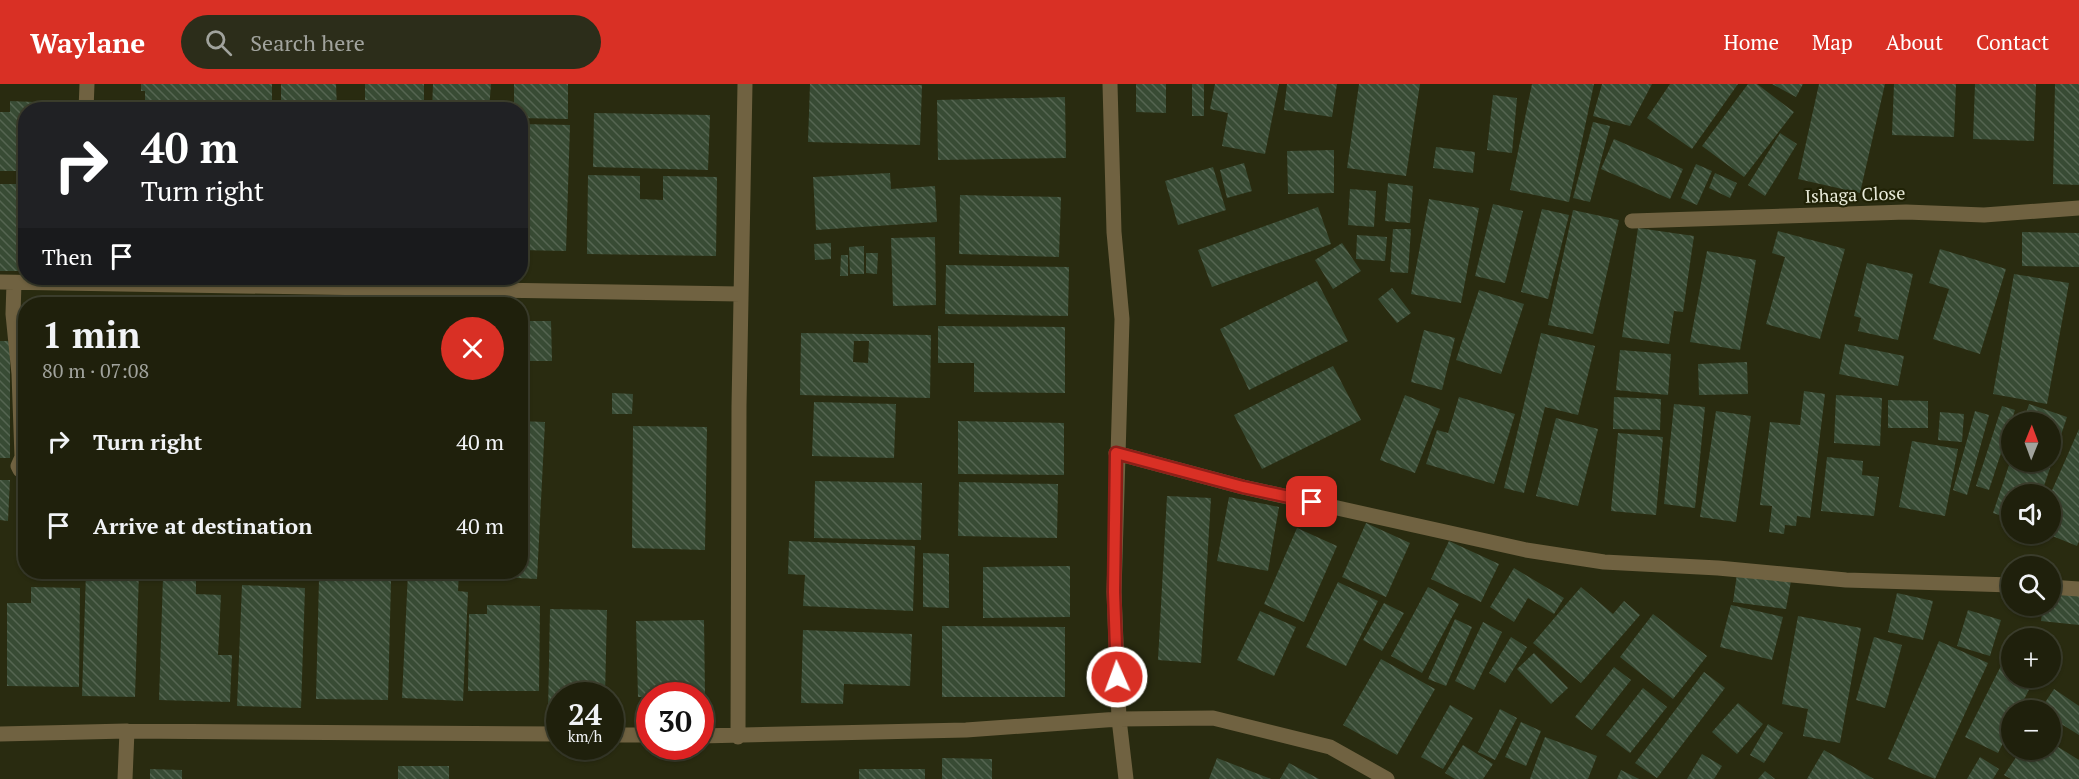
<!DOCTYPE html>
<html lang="en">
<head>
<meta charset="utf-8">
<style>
	body { margin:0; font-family:"PT Serif",serif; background:#2c2d1a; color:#f1f3f6; height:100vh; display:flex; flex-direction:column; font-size:22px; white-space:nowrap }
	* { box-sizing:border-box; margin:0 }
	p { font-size:20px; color:#a1a39d }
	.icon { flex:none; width:33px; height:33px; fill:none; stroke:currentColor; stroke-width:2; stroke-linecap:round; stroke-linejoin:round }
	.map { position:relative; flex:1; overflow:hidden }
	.panel { position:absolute; left:18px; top:213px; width:510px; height:282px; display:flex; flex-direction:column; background:#1f200c; border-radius:24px; box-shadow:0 2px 4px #0004,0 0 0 2px #3c3e2d }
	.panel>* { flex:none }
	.banner { position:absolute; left:18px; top:18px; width:510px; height:183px; border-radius:24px; box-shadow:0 2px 4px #0004,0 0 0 2px #3c3e2d; background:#202124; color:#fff; overflow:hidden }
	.needle { width:39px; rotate:1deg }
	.buttons { position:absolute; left:2001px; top:328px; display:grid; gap:12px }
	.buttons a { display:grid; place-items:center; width:60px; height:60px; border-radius:50%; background:#1f200c; box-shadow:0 2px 4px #0004,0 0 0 2px #3c3e2d; font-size:30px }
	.speed { position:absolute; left:546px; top:598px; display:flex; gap:12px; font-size:30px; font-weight:700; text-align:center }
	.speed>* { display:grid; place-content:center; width:78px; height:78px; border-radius:50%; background:#1f200c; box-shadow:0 2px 4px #0004,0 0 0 2px #3c3e2d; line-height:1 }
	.speed small { font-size:15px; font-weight:400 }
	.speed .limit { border:9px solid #d22; background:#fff; color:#111 }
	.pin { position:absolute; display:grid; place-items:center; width:51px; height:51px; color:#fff; margin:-26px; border-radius:12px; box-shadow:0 3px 9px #0006 }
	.me { position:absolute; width:66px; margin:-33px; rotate:358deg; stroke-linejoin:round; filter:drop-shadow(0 0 4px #0008) }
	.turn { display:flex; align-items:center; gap:21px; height:126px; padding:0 24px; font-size:27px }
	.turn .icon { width:78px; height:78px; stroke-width:2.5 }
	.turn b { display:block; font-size:42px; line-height:51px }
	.then { display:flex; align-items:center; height:57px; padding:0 24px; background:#0003; gap:12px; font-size:22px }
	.round { display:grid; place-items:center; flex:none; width:63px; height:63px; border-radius:32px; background:#2c2d1a }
	.overview { display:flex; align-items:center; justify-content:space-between; height:102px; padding:0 24px }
	h1 { font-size:36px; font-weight:700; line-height:45px }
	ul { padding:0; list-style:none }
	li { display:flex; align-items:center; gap:18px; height:84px; padding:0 24px }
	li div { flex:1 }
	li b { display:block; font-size:22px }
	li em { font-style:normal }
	header { display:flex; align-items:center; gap:36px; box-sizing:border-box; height:84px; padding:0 30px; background:#d93025; color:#fff }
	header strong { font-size:28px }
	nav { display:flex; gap:33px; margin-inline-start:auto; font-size:21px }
	.search { width:420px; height:54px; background:#2c2d1a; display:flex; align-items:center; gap:15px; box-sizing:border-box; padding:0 21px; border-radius:33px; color:#a1a39d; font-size:22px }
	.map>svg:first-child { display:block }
	.building { fill:url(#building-back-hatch); fill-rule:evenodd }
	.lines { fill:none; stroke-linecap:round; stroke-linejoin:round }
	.minor { stroke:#706241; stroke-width:15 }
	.route-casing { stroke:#8d1f18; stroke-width:15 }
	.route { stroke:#d93025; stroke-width:10 }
	.labels { text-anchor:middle; stroke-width:4.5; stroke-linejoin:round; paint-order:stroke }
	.street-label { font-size:18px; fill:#e9ebda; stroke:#202206 }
</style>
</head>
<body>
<header>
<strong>Waylane</strong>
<div class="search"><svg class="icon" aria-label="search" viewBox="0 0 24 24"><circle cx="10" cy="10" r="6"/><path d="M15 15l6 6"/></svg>Search here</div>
<nav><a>Home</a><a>Map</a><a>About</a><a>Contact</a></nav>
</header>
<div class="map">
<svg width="2079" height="695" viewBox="0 0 2079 695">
	<defs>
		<pattern id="building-back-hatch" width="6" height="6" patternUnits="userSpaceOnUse" patternTransform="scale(1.5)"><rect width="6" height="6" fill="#384b34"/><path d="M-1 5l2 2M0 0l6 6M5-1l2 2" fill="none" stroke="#556551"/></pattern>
	</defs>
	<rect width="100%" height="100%" fill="#292b10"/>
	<path class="building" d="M141 0H272V26H145V7H141Z
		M281 0H336L337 25H281Z
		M365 0H424V26H365Z
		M433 0H491L489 26H432Z
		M514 0H568V35L520 34V26H514Z
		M810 0 922 1 920 61 808 58Z
		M1136 0H1166V29L1136 28Z
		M1192 0H1204V32H1192Z
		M1215 0H1279L1265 70 1222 62 1228 29 1210 25Z
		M1287 0H1337L1332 33 1284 26Z
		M1359 0H1420L1406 92 1347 84Z
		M1532 0H1594L1569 118 1510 106Z
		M1602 0H1652L1630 42 1593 32Z
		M1670 0H1738L1692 65 1647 34Z
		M1748 0H1757L1794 28 1744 93 1702 62Z
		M1772 0H1803L1796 13Z
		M1819 0H1885L1860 109 1798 95Z
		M1894 0H1956L1954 53 1892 51Z
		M1975 0H2036L2034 57 1973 55Z
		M2055 0H2079V101L2053 100Z
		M1493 11 1517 14 1512 69 1487 66Z
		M1065 13 1066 74 938 76 937 16Z
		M10 17 35 18V26H26V87H0V28H10Z
		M139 20V26H119V21Z
		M594 29 710 31 708 86 593 83Z
		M1593 38 1610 42 1590 118 1573 114Z
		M520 40 570 41 566 167 520 166Z
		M1780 49 1797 60 1765 112 1748 101Z
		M1614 55 1683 85 1670 115 1601 85Z
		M1436 63 1475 68 1473 89 1433 84Z
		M1334 66V109L1288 110 1287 67Z
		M1244 79 1252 107 1227 114 1220 86Z
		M1696 80 1712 87 1697 121 1681 114Z
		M1213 83 1226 126 1178 141 1165 97Z
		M890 89 891 105 935 102 937 138 816 146 813 93Z
		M1715 89 1737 99 1730 114 1709 104Z
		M588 91 640 92V115L663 116V92L717 93 716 172 587 170Z
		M1388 99 1413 102 1410 139 1385 137Z
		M0 100H26V175H21V187H0Z
		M1350 105 1376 107 1374 143 1348 141Z
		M960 111 1061 113 1059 173 959 170Z
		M1429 115 1479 124 1461 219 1411 210Z
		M1493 120 1523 127 1505 199 1475 192Z
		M1318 123 1331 160 1212 203 1198 166Z
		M1542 125 1569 131 1548 215 1521 208Z
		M1573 126 1619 136 1593 250 1548 241Z
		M1638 144 1694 152 1683 228 1674 227 1669 260 1622 253Z
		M1393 145H1411L1408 189 1390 188Z
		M1778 147 1845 165 1820 255 1766 240 1785 173 1772 169Z
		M2022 148 2079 149V183L2022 182Z
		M1357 151 1387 153 1385 177 1356 175Z
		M935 153 936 221 893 222 891 154Z
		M831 159V175L815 176 814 160Z
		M1342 159 1361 187 1333 205 1315 176Z
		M864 162V190H850L849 163Z
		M1940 165 2006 185 1980 270 1933 255 1949 205 1929 199Z
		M1707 167 1756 176 1740 266 1690 258Z
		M866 169H878L877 190 866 189Z
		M841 171H848V192H840Z
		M1867 179 1913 190 1898 256 1858 247 1861 234 1854 232Z
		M946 181 1069 183 1068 232 945 230Z
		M2014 190 2069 199 2047 320 1993 310Z
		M1317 197 1348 257 1249 306 1220 245Z
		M1392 204 1411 229 1397 239 1378 215Z
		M1479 206 1524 220 1501 290 1456 276Z
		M529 237H551L552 277H529Z
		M938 242 1065 243V309L974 308V279H938Z
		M1424 246 1455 254 1442 306 1411 298Z
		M801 249 931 251 930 314 800 311ZM854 257H869L868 279 853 278Z
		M1541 249 1595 262 1578 331 1545 323 1524 409 1504 404Z
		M0 257H10V374H0Z
		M1845 260 1904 272 1898 302 1839 290Z
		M1620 266 1671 270 1668 311 1616 306Z
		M1747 278 1748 310 1699 311 1698 280Z
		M1333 282 1361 336 1262 385 1234 331Z
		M1804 307 1825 310 1810 434 1797 432 1796 442 1785 441 1784 450 1769 448 1772 422 1760 421 1770 338 1800 341Z
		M612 309 633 310 632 330H612Z
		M1405 311 1440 325 1415 389 1380 376Z
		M1836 311 1882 314 1880 362 1834 359Z
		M1459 313 1515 330 1494 400 1426 380 1437 346 1448 349Z
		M1614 313 1661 315 1660 346 1613 345Z
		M1888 316 1928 317V344H1888Z
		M814 318 896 320 894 374 812 372Z
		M1674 320 1705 323 1695 424 1664 420Z
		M2029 320 2067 333 2041 411H2012V435L1993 429 2010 378H2050V339H2023Z
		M2002 322 2015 326 1989 406 1976 402Z
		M1716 327 1751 332 1736 438 1700 433Z
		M1975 327 1989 331 1967 411 1953 406Z
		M1940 328 1964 330 1962 358 1938 356Z
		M1556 334 1598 345 1578 422 1536 412Z
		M520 337 545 338 537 495 475 492 476 488H520Z
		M958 337 1064 339V391L958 390Z
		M633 342 707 343 705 466 632 464Z
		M2079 345V457L2077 462 2050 451V411Z
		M1618 349 1663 353 1656 431 1611 427Z
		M1912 357 1958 365 1945 432 1899 423Z
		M1827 373 1863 377 1862 391 1879 393 1874 432 1821 427Z
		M0 396H10L8 437 0 436Z
		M815 397 922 399 921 456 814 454Z
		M959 398 1058 400 1057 454 958 452Z
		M1167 412 1211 414 1201 579 1158 576Z
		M1229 413 1279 423 1268 487 1217 477Z
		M1366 439 1410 459 1386 513 1342 493Z
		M1297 444 1337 462 1304 538 1264 520Z
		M789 457 915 462 913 527 803 522 805 491 788 490Z
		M1449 457 1499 480 1481 518 1431 495Z
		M923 469 949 470V524L923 523Z
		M1070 482V533L983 534V483Z
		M1514 484 1564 514 1554 530 1528 514 1514 538 1490 523Z
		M86 488H139L135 613 82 612Z
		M408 488H459L458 507 468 508 463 617 402 614Z
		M1737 490 1791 497 1786 525 1733 518Z
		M163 493 196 494V510L221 511 218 571H232L230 618 159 616Z
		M319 495 391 497 388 616 316 615Z
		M1338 498 1378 517 1346 582 1306 563Z
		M242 501 305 504 301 624 237 622Z
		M31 503 80 504 79 603 7 602V519H31Z
		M1428 503 1459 520 1422 589 1391 572Z
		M1581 503 1613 530 1624 517 1640 531 1581 599 1533 559Z
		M1897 509 1933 517 1923 556 1888 548Z
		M2050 509 2079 512V541L2041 537 2043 522H2050Z
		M1384 519 1404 529 1382 567 1363 556Z
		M487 521 540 522 539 607H468L469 530H487Z
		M1731 521 1783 533 1772 576 1720 563Z
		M550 525 607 526 605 612H560V631L548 630Z
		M1968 526 2001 536 1990 572 1957 562Z
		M1260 527 1296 543 1274 592 1237 576Z
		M1653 530 1707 572 1673 615 1620 573Z
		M1798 532 1861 544 1840 659 1803 652 1808 625 1782 620Z
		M1455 535 1472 543 1446 602 1428 595Z
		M704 536 705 612 638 613 636 537Z
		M1483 538 1502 548 1474 606 1455 597Z
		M942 542 1065 543V613H942Z
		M803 546 912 550 910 602 844 600 843 620 801 619Z
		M1511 553 1527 563 1505 599 1489 589Z
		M1874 553 1902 561 1885 624 1856 616Z
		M1939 557 1988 579 1935 695 1888 675Z
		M2012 560V594H2035L2018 627H2012V641L1998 669 1965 653Z
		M1534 569 1568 604 1551 620 1517 585Z
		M1381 575 1435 605 1397 671 1343 641Z
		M1614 583 1631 596 1592 646 1575 633Z
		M1704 588 1725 604 1657 694 1635 679Z
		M1643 604 1667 623 1630 669 1606 651Z
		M2054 605 2079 622V651L2050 633V627L2040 626Z
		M1738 619 1763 640 1737 670 1712 648Z
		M1450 621 1473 634 1443 685 1421 673Z
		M1500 625 1517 634 1495 676 1478 668Z
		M1521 638 1541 647 1526 682 1505 673Z
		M1768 640 1783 649 1764 679 1750 671Z
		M1545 653 1597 672 1588 695H1530Z
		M2050 658 2079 676V695H2011L2004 691 2021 666H2050Z
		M1463 661 1493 680 1483 695H1455L1445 689Z
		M1824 666 1874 695H1807Z
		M1702 670 1722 682 1714 695H1687Z
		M1980 673 1999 685 1993 695H1967Z
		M942 674 992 675V695H942Z
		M1217 674 1271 695H1209Z
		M1289 679 1319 695H1280Z
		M398 682H449V695H398Z
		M150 685 182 686V695H150Z
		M859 685H925V695H859Z
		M1621 686 1639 695H1617Z
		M1765 687 1775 695H1758Z"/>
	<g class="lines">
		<path class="minor" d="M1110 0 1114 148 1122 235 1114 508 1119 635 1126 695
			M86 26 87 0
			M1632 137 1906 128 1984 131 2079 124
			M0 198 740 210
			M14 199 13 230 19 290 22 373 18 382 20 386H26
			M1116 369 1243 403 1526 466 1604 478 1718 484 1846 496 2012 501
			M2050 503 2079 505
			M0 650 127 647 560 650
			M610 651H650
			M700 652 966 646 1119 635 1213 634 1330 663 1387 695
			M738 653 739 322 745 0
			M125 695 127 647"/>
	</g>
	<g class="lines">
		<g class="route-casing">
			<path id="route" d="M1117 593 1114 508 1116 369 1243 403 1312 418"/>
		</g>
		<use href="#route" class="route"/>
	</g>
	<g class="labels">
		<g class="street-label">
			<text transform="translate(1855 111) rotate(-2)" y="6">Ishaga Close</text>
		</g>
	</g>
</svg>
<div class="buttons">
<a><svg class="needle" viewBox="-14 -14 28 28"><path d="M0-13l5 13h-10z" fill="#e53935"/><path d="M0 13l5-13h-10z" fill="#a1a39d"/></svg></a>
<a><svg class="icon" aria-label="sound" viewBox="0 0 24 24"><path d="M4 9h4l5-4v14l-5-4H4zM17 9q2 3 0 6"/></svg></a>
<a><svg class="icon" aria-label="search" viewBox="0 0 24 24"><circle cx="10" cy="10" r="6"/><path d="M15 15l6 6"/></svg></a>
<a>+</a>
<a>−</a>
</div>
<div class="speed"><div>24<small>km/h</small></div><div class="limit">30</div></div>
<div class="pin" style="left:1312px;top:418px;background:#d93025"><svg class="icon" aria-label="arrive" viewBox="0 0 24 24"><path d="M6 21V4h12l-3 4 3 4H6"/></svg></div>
<svg class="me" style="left:1117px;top:593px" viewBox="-20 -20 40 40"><circle r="17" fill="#d93025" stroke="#fff" stroke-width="3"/><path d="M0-11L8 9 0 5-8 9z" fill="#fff"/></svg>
<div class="banner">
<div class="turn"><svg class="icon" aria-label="right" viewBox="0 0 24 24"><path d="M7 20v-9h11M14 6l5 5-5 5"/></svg><div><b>40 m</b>Turn right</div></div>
<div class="then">Then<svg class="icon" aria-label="arrive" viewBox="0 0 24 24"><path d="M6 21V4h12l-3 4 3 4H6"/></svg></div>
</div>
<section class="panel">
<div class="overview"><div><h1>1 min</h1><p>80 m · 07:08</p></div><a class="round" style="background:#d93025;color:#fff"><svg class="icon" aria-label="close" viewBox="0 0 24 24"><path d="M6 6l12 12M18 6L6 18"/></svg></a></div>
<ul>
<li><svg class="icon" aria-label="right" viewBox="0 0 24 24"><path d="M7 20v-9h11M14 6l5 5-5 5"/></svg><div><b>Turn right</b></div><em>40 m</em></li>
<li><svg class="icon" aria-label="arrive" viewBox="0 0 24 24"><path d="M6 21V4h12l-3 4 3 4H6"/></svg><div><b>Arrive at destination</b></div><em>40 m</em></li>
</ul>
</section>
</div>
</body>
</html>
